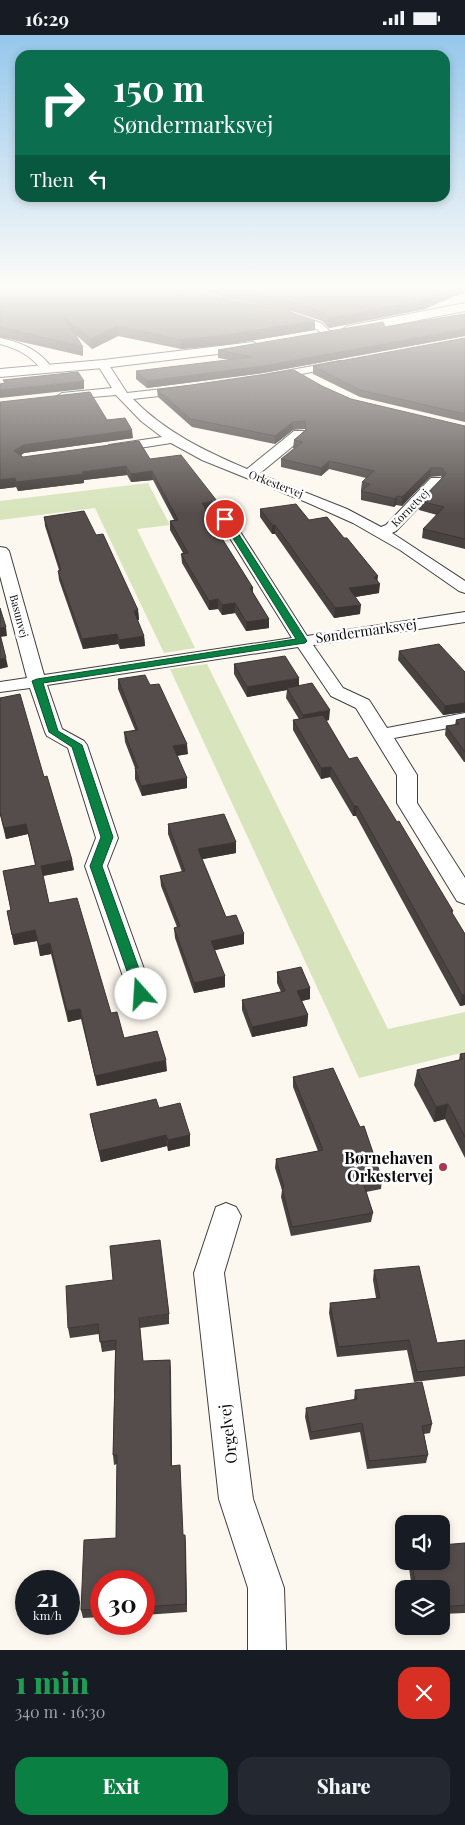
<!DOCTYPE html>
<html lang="en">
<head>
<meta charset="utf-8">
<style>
	body { margin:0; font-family:"Playfair Display",serif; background:#242831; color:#f1f3f6; height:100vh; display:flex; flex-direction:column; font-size:19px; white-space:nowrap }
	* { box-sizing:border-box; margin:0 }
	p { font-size:16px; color:#9ea1a6 }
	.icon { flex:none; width:28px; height:28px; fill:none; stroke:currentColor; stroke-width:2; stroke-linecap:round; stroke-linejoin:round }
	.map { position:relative; height:1615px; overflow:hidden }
	.details { display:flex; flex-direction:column; background:#171b24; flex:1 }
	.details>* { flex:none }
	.banner { position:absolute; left:15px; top:15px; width:435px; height:152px; border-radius:15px; box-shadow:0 2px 8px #0003; background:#0b6e4f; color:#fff; overflow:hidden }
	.controls { position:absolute; left:395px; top:1480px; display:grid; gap:10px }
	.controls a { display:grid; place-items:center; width:55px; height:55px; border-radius:10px; background:#171b24; box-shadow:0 2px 8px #0003; font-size:25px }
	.speed { position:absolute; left:15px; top:1535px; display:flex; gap:10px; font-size:25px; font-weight:700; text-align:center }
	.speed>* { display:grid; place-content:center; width:65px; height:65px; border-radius:50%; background:#171b24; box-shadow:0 2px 8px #0003; line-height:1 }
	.speed small { font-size:12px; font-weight:400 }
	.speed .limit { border:8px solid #d22; background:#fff; color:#111 }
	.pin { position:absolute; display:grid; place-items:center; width:42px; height:42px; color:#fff; margin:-21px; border:2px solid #fff; border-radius:50%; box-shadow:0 1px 5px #0007 }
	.me { position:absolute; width:55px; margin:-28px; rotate:341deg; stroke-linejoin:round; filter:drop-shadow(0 0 4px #0008) }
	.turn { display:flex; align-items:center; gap:18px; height:105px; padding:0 15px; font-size:22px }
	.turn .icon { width:65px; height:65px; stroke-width:2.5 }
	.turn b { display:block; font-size:35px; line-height:42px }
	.then { display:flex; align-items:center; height:48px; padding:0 15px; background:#0003; gap:10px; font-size:19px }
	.round { display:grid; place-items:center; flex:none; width:52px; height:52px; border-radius:15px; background:#242831 }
	.head { display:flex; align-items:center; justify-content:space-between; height:85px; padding:0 15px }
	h1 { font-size:30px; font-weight:800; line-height:38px; color:#1e9e55 }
	.action { display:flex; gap:10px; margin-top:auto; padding:10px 15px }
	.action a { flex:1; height:58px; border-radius:15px; background:#0b8043; color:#fff; font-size:20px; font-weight:800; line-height:58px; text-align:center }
	.action a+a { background:#242831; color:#f1f3f6 }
	.status { display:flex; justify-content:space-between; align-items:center; height:35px; padding:0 25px; background:#171b24; direction:ltr }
	.status svg { height:14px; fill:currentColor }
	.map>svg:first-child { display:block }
	.green { fill:#d7e4bc }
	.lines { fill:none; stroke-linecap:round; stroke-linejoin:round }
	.minor-casing { stroke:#404040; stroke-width:2 }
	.tertiary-casing { stroke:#404040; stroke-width:2 }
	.minor { fill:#fff; fill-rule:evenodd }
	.tertiary { fill:#fff; fill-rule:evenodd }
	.wall { fill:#484240 }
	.shaded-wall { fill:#3b3634 }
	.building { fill:#544d4b; stroke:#3b3634 }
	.route { fill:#0b8043; stroke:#07532c }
	.poi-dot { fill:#ad354e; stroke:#fff; stroke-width:2 }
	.labels { text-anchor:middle; stroke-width:5; stroke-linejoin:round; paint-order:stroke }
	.far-street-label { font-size:11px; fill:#0d0d0d; stroke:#fff }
	.street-label { font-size:14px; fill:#0d0d0d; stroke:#fff }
	.near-poi-label { font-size:16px; font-weight:bold; fill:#0d0d0d; stroke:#fff; text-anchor:end }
	.near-street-label { font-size:16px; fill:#0d0d0d; stroke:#fff }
</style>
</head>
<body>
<div class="status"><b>16:29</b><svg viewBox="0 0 49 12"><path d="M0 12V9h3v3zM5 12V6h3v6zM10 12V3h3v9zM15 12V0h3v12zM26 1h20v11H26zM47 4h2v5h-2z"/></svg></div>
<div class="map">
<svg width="465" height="1615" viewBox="0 0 465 1615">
	<rect width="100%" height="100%" fill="#fdf8ef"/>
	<path class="green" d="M148 448 170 490 137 494 195 613 164 618 95 473 0 485V466Z
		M207 629 388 994 465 977V1017L359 1043 170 634Z"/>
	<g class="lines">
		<g class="minor-casing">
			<path id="minor" d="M288 277 321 288 333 299 328 302 313 292 284 282 283 280Z
				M0 303C23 308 39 315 53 334L51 336H43C31 321 19 314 0 309Z
				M103 326 107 327 127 358 189 351 191 354 185 358 133 364C165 397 205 416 247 434L294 396H304L305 399 304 402 259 439 347 474 381 492 386 490 431 443H441L443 446 441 449 396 496 392 498 465 546V558L459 556 400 515 353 488 306 467 202 425 171 408 114 417 109 416 107 413 109 410 162 402 141 386 116 360 58 365 56 362 62 358 112 353 97 329Z
				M340 326 344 327 346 329 344 331 269 345 263 342 269 339Z
				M225 480 230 481 232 484 307 601 465 577V587L313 610 343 653 369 665 387 693 465 678V690L394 703 417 740V768L465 843V869L457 866 397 768V740L356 673 331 661 298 612 47 650 62 694 84 706 87 710 118 803 107 831 153 959 150 966 141 968 132 966 129 959 85 831 96 803 68 713 47 701 45 697 30 653 0 657V647L27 643 0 541V512L6 513 9 516 44 640 292 603 218 484 220 481Z
				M226 1168 236 1172 241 1181 224 1238 253 1464 284 1553 286 1615H248V1553L219 1464 194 1238 216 1172Z"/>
		</g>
		<g class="tertiary-casing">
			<path id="tertiary" d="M465 268V276L348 299 341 295 348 291Z
				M253 307 260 311 258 314 103 333 0 342V334L103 325Z"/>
		</g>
		<use href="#minor" class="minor"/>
		<use href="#tertiary" class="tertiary"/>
	</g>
	<path class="wall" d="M0 252 315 286V295L225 310 181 314 118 301 92 314 76 300 83 312V321L0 302Z
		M176 252H465L425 274 329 293 322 286 295 277Z
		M465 279V301L263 338 147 353 136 344V336L230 325 218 323V315L385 292Z
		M465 303V387L360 362 313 339V331Z
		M322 351 351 364 465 391V514L422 503 423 494 437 480 419 475 420 466 442 443 441 441 430 442 402 471 396 470 394 472 361 465V456L362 455H361L362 447 366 443 329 434 321 441 281 432V424L294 413H293L294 405 305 395V394L293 395 275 409 192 392 158 362 157 355Z
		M0 367 107 385 133 403 24 418 21 420 23 422 150 424 217 475 207 476 210 481V485L253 553V558L269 584V593L246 596 235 578 222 580 218 574 209 575 182 528 181 519 183 518 170 495V486L174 485 153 445 131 447 127 440 84 445V448L18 456 16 452 0 454Z
		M260 474 309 485 378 546 379 558 355 562 360 579 334 583 275 499H272L260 482Z
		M44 482 96 500 138 575 139 585H137L144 601 145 611 120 614 118 609 83 614 59 545 58 536 59 535 45 491Z
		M399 616 465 637V677L443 680 398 625Z
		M234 629 299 651 329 685 326 686 349 724 453 876 452 879 465 899V970L460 971 356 781H353L330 742 321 744 293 695V685L299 684 286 663 287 655 247 662 234 639Z
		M118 644 150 650 188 719 177 721 187 753 142 761 135 744V733L125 707 124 697 135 695 118 654Z
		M0 663 44 742 72 825 74 835 43 841 49 868 111 978 124 1003 167 1036 97 1051 81 984 68 987 51 919 40 921 37 906 14 910 7 876H11L3 836 35 830 28 799 6 804 0 780Z
		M465 683V727H464L445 700 446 691 455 690 456 685Z
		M168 789 236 818 202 824 226 882 244 899V909L215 915 225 952 194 958 175 903 174 893 177 892 161 851 160 841 182 837 168 799Z
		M277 937 310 953V964L302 966 308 980 307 991 252 1002 242 975V965L281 957 277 948Z
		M465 1018V1123L445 1084 434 1087 414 1050 417 1035 459 1025 460 1019Z
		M293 1042 382 1144 381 1154 366 1157 373 1178 371 1187 291 1201 281 1162 282 1155 275 1133 276 1124 318 1116 293 1052Z
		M159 1073 190 1100V1111L168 1116 167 1111 101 1127 92 1090 90 1079Z
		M374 1235 437 1308 465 1305V1341L414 1347 407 1315 337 1322 329 1278 330 1268 376 1263 373 1245Z
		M169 1279V1289L140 1293 143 1326 170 1325 172 1431 183 1500H185L187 1577 144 1580V1546H101V1582L83 1583 81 1575 116 1503 117 1429 114 1430 113 1420 115 1315 102 1317 99 1299 70 1303 68 1293Z
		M355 1355 432 1389 430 1398 424 1399 428 1420 426 1428 367 1434 360 1397 310 1405 305 1382 306 1373 354 1365Z
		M465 1508V1578L441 1579V1554H412L408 1526H441Z"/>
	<path class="shaded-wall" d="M457 252H465V257L425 274 329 293 330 283Z
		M315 286V295L225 310 181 314V305Z
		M117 291 118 301 92 314 91 304Z
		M465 294V301L263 338 147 353V346Z
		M84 346V354L0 363V355Z
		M293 387V395L275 409V401Z
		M132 395 133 403 24 418 15 425 14 416 23 410Z
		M329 426V434L321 441V433Z
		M126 431 127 440 84 445V448L18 456 16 447 82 437Z
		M431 433 430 442 402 471V462Z
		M152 436 153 445 131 447V439Z
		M15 443 16 452 0 454V445Z
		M397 461 396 470 394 472 395 464Z
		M217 466V475L202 477V468Z
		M272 490H275V499H272Z
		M378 541 377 549H380L379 558 349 563V553L374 542Z
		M218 564V574L209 575V566Z
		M235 568V578L222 580V570Z
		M361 570 360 579 334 583 335 573Z
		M138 575 139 585H134V576Z
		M269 584V593L246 596V587Z
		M6 592 7 601 0 602V593Z
		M117 599 118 609 83 614 82 604Z
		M144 601 145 611 120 614 119 605Z
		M6 623 8 632 0 634V624Z
		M299 643V653H287V655L247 662V652Z
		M465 668V677L443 680 445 671Z
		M330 675 329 685 303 690V680Z
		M187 709 188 719 174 721 173 711Z
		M331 732 330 742 321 744V733Z
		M187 743V753L142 761 141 751Z
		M354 771H357L356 781H353Z
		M26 789 28 799 6 804 4 793Z
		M236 807V818L198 825V814Z
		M72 825 74 835 42 841 41 831Z
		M35 895 37 906 14 910 12 900Z
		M244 899V909L211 916V906Z
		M50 908 51 919 40 921 39 911Z
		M225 941V952L194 958V948Z
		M310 953V964L297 967V956Z
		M465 959V970L460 971 462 960Z
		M80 974 81 984 68 987 67 976Z
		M308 980 307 991 252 1002V992Z
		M166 1025 167 1036 97 1051 95 1041Z
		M448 1069 445 1084 434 1087 436 1072Z
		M166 1100 167 1111 101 1127 99 1116Z
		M190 1100V1111L168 1116V1105Z
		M170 1325 171 1335 172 1440 171 1431Z
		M185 1500 186 1508 187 1577 186 1569Z"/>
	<path class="building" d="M0 252H171L288 276 315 286 225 300 181 305 117 291 91 304 64 282 83 312 0 292Z
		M218 252H457L426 265 330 283 322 277 296 268Z
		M465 279V294L263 331 147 346 136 336 252 322 218 315 383 287 385 292Z
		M465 303V379L360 355 313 331Z
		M294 335 322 351 351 364 465 391V504L423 494 444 472 420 466 446 439 442 433H431L402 462 397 461 395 464 361 456 370 449 362 447 374 436 329 426 321 433 281 424 303 407 294 405 306 395 305 386 293 387 275 401 191 384 157 355Z
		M78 337 84 346 0 355V349L5 348 3 345Z
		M90 357 107 385 125 383 132 395 23 410 14 416 23 422 139 406 150 424 181 420 217 466 202 468 210 481H208L253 553H250L269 584 246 587 235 568 222 570 218 564 209 566 181 519 188 518 170 486 178 485 152 436 131 439 126 431 82 437 84 439 16 447 15 443 0 445V367Z
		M296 469 309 485 327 482 344 503H347L378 541 374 542 380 549 349 553 361 570 335 573 275 490H272L260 474Z
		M84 476 96 500 103 499 138 575 134 576 144 601 119 605 117 599 82 604 58 536 61 535 44 482Z
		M0 573 6 592 0 593Z
		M0 599 6 623 0 624Z
		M439 609 465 637V668L445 671 399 616Z
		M285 621 299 643 247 652 234 629Z
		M145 640 150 650 159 649 187 709 173 711 187 743 141 751 135 733H138L124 697 138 695 118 644Z
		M312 648 330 675 303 680 287 653Z
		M20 659 44 742 47 741 72 825 41 831 49 868 77 863 111 978 117 977 124 1003 157 996 166 1025 95 1041 80 974 67 976 50 908 39 911 35 895 12 900 7 876 11 875 3 836 36 830 26 789 4 793 0 777V663Z
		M323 680 349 724 357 722 397 787 399 786 453 876H451L465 899V959L462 960 357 771H354L331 732 321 733 293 685Z
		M465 683V717L446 691 459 689 456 685Z
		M224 779 236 807 198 814 226 882 236 880 244 899 211 906 225 941 194 948 174 893 180 891 160 841 185 836 168 789Z
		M301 932 310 953 297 956 308 980 252 992 242 965 285 956 277 937Z
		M465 1018V1102L448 1069 436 1072 417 1035 463 1024 460 1019Z
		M333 1033 360 1092 364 1091 382 1144 363 1147 373 1178 292 1192 282 1153 284 1152 276 1124 323 1115 293 1042Z
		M156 1064 159 1073 180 1068 190 1100 168 1105 166 1100 99 1116 90 1079Z
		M160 1205 169 1279 139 1283 143 1326 170 1325 171 1431 180 1430 183 1500H185L186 1569 144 1572V1546H101V1574L81 1575 84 1505 116 1503 117 1420H113L116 1305 100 1307 98 1289 68 1293 66 1251 113 1245 110 1211Z
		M419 1231 437 1308 465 1305V1332L417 1337 409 1305 338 1312 330 1268 380 1263 374 1235Z
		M422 1347 432 1389 422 1391 428 1420 369 1426 362 1388 311 1397 306 1373 357 1364 355 1355Z
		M465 1508V1570L441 1572V1554H416L412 1526H441V1510Z"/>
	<linearGradient id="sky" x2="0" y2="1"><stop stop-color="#95c7eb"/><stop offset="0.53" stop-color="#fefcf8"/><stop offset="1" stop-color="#fefcf8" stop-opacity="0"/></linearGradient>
	<rect width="465" height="478" fill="url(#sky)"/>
	<path class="route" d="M225 481 229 484 307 606 305 608 43 648 58 696 82 710 113 802 102 831 148 959 146 962H137L135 959 90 831 101 802 72 712 49 697 32 646 37 644 296 604 221 484Z"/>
	<circle class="poi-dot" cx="443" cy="1132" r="5"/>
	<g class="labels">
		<g class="far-street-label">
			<text transform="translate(276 449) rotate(21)" y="4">Orkestervej</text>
			<text transform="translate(410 473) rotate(-45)" y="4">Kornetvej</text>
			<text transform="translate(19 581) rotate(75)" y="4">Basunvej</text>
		</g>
		<g class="street-label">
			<text transform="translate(366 596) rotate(-8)" y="5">Søndermarksvej</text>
		</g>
		<g class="near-poi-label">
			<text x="433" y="1129">Børnehaven<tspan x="433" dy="18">Orkestervej</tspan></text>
		</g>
		<g class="near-street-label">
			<text transform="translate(228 1399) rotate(-97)" y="6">Orgelvej</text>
		</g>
	</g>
</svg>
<div class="controls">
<a><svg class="icon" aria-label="sound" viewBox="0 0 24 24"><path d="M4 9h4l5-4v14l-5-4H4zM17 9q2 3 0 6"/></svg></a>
<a><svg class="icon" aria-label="layers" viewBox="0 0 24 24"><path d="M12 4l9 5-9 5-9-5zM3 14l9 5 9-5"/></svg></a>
</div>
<div class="speed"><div>21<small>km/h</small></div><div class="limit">30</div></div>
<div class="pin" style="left:225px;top:484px;background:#d93025"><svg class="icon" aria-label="arrive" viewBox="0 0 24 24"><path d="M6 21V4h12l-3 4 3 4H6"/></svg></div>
<svg class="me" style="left:141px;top:959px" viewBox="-20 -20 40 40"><circle r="19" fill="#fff"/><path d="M0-13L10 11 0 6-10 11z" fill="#0b8043"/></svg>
<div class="banner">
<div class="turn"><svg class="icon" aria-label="right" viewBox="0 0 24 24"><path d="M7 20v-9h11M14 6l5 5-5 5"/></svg><div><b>150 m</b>Søndermarksvej</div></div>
<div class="then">Then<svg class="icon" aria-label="left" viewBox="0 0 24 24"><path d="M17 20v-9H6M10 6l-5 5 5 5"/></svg></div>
</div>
</div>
<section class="details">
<div class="head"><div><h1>1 min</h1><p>340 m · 16:30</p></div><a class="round" style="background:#d93025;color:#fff"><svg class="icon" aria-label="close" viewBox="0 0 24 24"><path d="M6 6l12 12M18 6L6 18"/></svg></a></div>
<div class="action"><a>Exit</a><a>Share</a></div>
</section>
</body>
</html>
